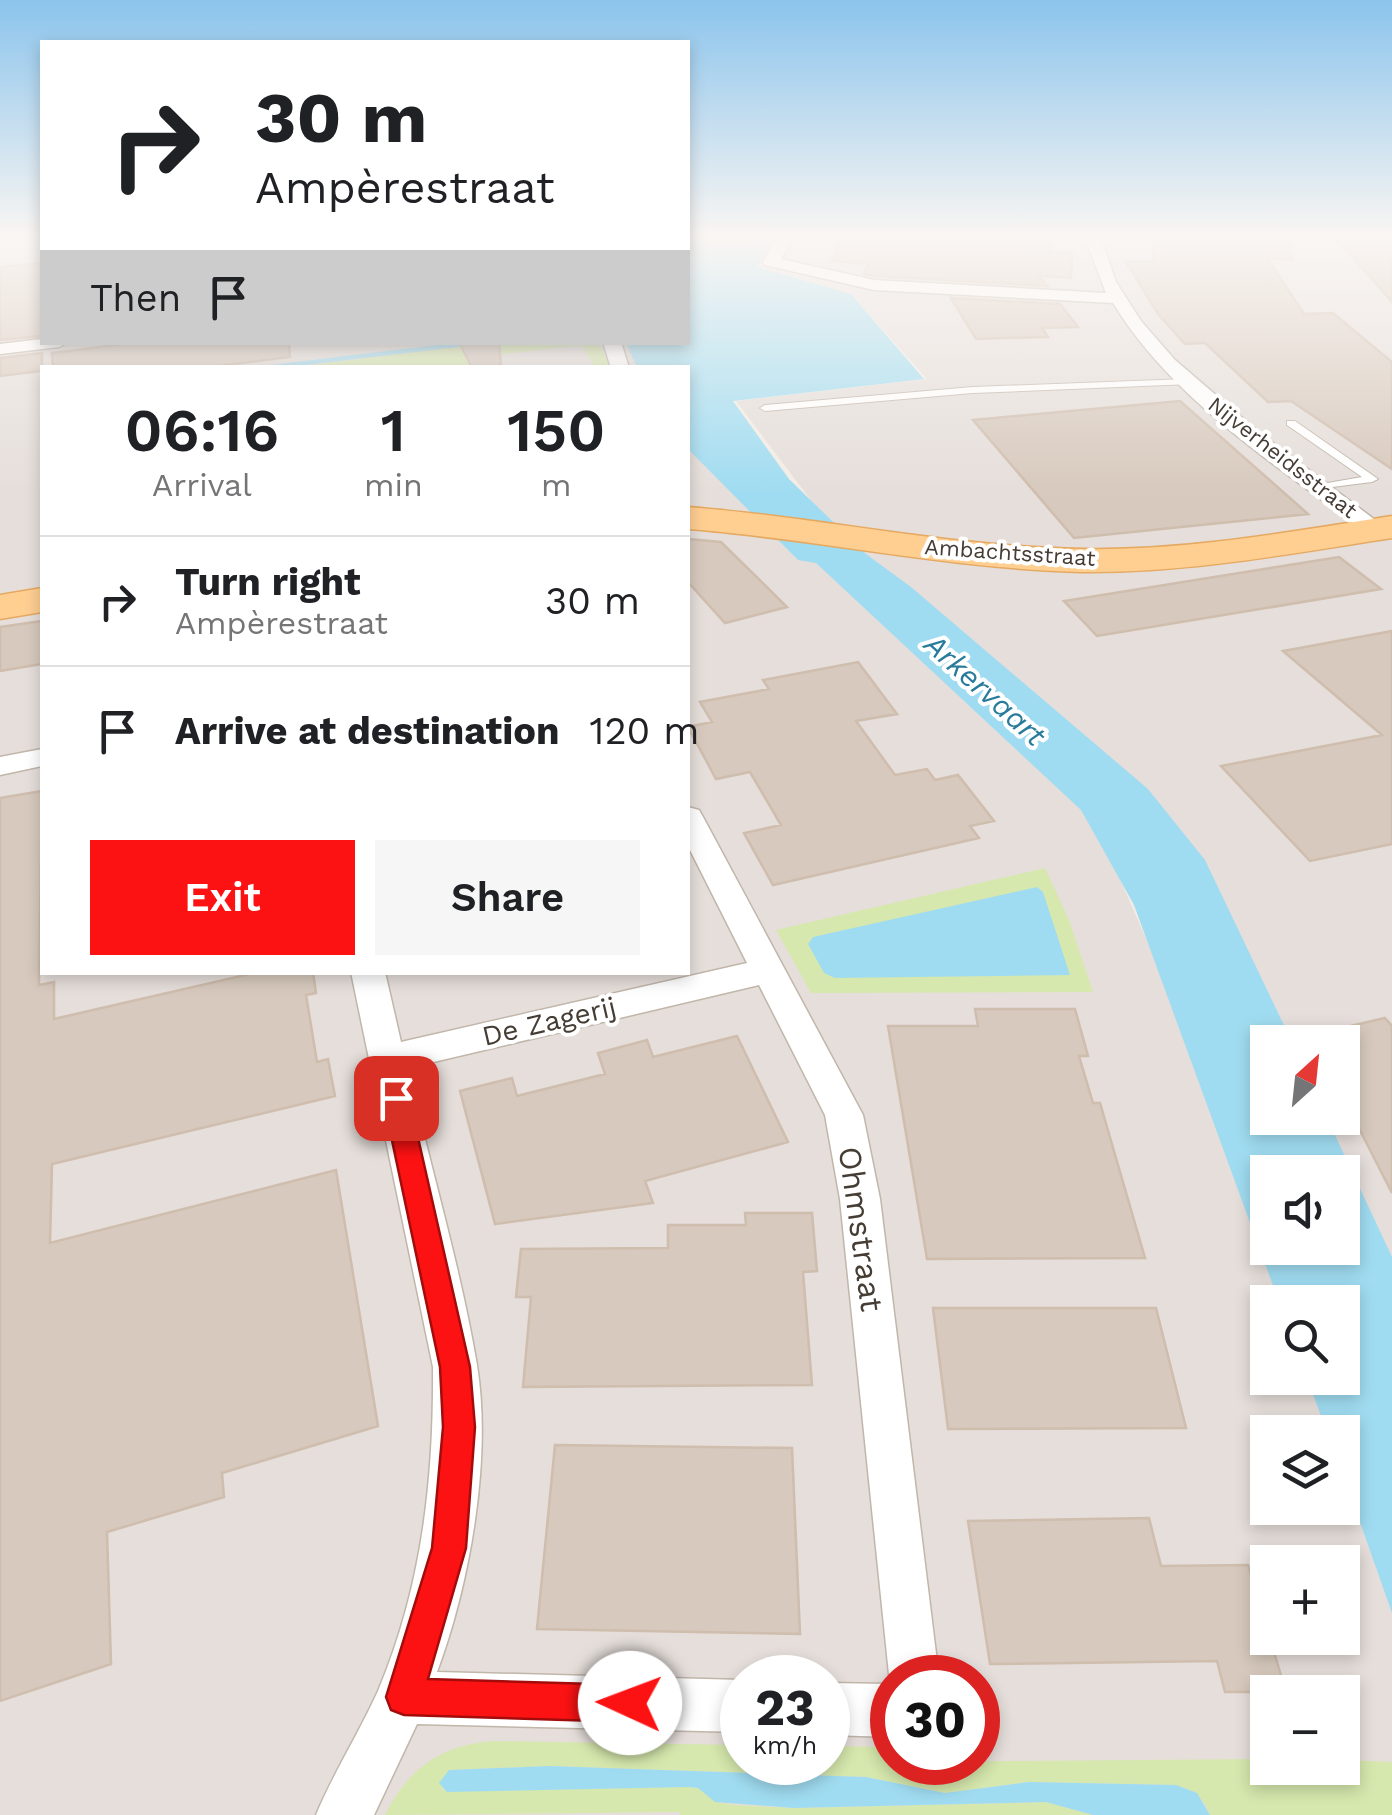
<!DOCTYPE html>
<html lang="en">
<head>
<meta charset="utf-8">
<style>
	body { margin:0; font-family:"Work Sans",sans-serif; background:#f6f6f6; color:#202124; height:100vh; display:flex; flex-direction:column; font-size:38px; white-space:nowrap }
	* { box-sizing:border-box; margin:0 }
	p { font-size:32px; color:#757577 }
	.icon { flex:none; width:55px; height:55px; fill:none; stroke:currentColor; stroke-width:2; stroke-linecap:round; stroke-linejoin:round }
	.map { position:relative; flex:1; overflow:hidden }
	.details { position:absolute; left:40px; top:365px; width:650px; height:610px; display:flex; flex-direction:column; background:#fff; border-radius:0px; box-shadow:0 5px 15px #0003 }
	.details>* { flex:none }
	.guide { position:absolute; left:40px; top:40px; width:650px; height:305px; border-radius:0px; box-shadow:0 5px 15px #0003; background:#fff; color:#202124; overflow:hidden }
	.needle { width:65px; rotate:27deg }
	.tools { position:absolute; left:1250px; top:1025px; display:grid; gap:20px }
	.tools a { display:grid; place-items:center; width:110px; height:110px; border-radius:0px; background:#fff; box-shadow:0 5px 15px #0003; font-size:50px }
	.speed { position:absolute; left:720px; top:1655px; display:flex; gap:20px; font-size:50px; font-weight:700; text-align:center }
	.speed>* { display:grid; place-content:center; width:130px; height:130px; border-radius:50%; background:#fff; box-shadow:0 5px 15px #0003; line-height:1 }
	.speed small { font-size:25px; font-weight:400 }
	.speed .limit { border:15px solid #d22; background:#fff; color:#111 }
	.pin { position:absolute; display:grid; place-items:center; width:85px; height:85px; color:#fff; margin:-42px; border-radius:20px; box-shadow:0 5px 15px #0006 }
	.me { position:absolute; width:110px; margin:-55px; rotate:272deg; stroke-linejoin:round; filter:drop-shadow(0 0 8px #0008) }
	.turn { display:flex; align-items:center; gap:35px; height:210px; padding:0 50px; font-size:45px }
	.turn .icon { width:130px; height:130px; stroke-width:2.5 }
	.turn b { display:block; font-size:70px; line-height:85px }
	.then { display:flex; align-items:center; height:95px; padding:0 50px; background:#0003; gap:20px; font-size:38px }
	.eta { display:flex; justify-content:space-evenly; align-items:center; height:170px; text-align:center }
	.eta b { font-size:60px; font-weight:600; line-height:70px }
	.primary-button { display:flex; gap:20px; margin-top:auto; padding:20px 50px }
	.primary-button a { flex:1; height:115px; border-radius:0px; background:#fd1213; color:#fff; font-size:40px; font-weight:600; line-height:115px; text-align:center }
	.primary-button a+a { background:#f6f6f6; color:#202124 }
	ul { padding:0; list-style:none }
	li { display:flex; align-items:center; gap:30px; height:130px; padding:0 50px; border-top:2px solid #e0e0e0 }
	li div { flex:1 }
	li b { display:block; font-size:38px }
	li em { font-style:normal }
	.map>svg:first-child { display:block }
	.industrial { fill:#e5deda; fill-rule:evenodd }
	.green { fill:#d6e8ad }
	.water { fill:#a0dcf1; fill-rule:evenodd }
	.building { fill:#d7c9bd; stroke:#cfbdad; stroke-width:2.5 }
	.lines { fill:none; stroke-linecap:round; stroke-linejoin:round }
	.lane-casing { stroke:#c1b6aa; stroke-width:2 }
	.street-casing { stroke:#c1b6aa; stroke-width:3 }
	.primary-casing { stroke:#e5a961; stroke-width:3 }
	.lane { fill:#fff; fill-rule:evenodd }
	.street { fill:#fff; fill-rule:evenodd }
	.primary { fill:#ffcf92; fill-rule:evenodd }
	.route { fill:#fd1213; stroke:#a40c0c; stroke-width:2.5 }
	.labels { text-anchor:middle; stroke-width:8; stroke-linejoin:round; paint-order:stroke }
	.far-street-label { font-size:22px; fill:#453c34; stroke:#fff }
	.street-label { font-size:28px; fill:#453c34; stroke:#fff }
	.water-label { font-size:30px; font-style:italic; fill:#287b9a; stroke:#fff }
	.near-street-label { font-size:32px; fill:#453c34; stroke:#fff }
</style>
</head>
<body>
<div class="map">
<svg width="1392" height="1815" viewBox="0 0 1392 1815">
	<rect width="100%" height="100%" fill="#f3ece5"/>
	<path class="industrial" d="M0 238H42V342H641L654 367 42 368V972H688V422L750 509 829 524 736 401 927 379 851 294 757 267 772 238H1392V1280L1313 1118H1342V1042H1277L1185 854 1115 778 849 539 778 532 829 559 1084 797 1267 1215 1268 1248H1282L1303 1302H1268V1378H1330L1392 1553V1815H0ZM1268 1432H1342V1508H1268ZM1268 1562H1342V1638H1268ZM742 1678H828V1762H742ZM892 1678H978V1762H892ZM1268 1692H1342V1768H1268Z"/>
	<path class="green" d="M494 342 599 343 610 367H595L581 345 478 357 480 364 458 367 287 368Z
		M1045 868 1069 920 1093 992 811 993 776 930Z
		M496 1741 742 1745V1762H828V1746L892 1747V1762L1267 1759 1268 1768H1342L1343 1760 1392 1762V1815H1210C1204 1798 1193 1790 1176 1785L1029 1782 945 1793 866 1777 549 1766 450 1770 442 1790 688 1787 698 1788 716 1802 735 1805 793 1808 1046 1802 1093 1815H680L679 1812 385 1815C409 1767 443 1744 496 1741Z"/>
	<path class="water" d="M688 238H772L757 267 851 294 924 379 733 401 789 479 866 554 911 587 1148 789 1205 860 1292 1042H1268V1118H1327L1392 1257V1613L1343 1474 1342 1432H1327L1307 1378H1342V1302H1279L1134 905 1081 810 816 563 798 560 688 449V368L637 367 626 343 688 342ZM1268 1172H1342V1248H1268Z
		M453 343H494L287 367 245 368Z
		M1037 887 1043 892 1070 975 835 978 824 973 808 944 813 937Z
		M549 1766 866 1777 945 1793 1029 1782 1176 1785 1197 1793 1210 1815H1093L1046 1802 793 1808 715 1802 698 1788 688 1787 447 1792 439 1783 449 1770Z"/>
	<path class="building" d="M842 238H1050L1049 251 1072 253 1071 278 1039 276 1047 286 875 276 864 274 868 264 832 261Z
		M1152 238H1287L1293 260 1267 258 1304 314 1333 313 1392 362V469L1291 401 1268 402 1205 343 1185 344 1158 314 1126 262H1154Z
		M1335 238H1392V302L1372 279Z
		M42 263V336L0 340V267Z
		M951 298 1060 304 1078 327 1042 328 1048 337 976 339Z
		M141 342H289L290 357 203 368H53L52 353Z
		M459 342H499L501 368H472Z
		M42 353V371L0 376V358Z
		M1180 401 1308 514 1074 538 973 420Z
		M688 539 721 542 787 607 725 623 688 582Z
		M1339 557 1381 589 1097 636 1064 601Z
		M42 621V664L0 671V627Z
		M1392 631V844L1310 861 1221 766 1382 735 1283 651Z
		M858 662 897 714 856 721 895 775 927 769 935 780 958 775 994 821 970 826 979 838 773 885 744 833 781 825 750 772 716 779 688 727 712 722 700 702 769 689 763 680Z
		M42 791 39 985 54 982V1019L258 972H313L316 993 306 995 317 1062 328 1059 335 1096 52 1164 50 1243 336 1170 378 1426 222 1473 224 1497 107 1532 111 1664 0 1701V798Z
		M975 1009H1075L1088 1056H1079L1093 1103H1100L1145 1258 927 1259 888 1026H978Z
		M1385 1018 1392 1026V1193L1342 1095V1028Z
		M737 1036 788 1142 645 1181 653 1203 495 1224 460 1091 512 1078 517 1096 605 1074 598 1053 647 1040 653 1057Z
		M745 1213H812L817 1271 803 1272 812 1385 523 1387 531 1297H516L521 1249 668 1248V1225H746Z
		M933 1308H1156L1186 1428 948 1429Z
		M555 1445 792 1448 800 1634 537 1629Z
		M1149 1518 1161 1566 1248 1565 1286 1692H1225L1217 1661 990 1664 968 1521Z"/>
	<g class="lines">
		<g class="lane-casing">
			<path id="lane" d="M1187 379 1191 380V384L973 393 765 411 760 408 765 405 973 387Z
				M1287 421H1295L1378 479 1372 482 1316 489V485L1362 477 1287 425Z"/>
		</g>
		<g class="street-casing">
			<path id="street" d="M777 238H793L781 259 874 280 1106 293 1085 238H1101L1116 282 1141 321 1175 360 1260 433 1387 529 1376 536 1368 534C1278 466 1173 401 1113 303L874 290 765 265 763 262Z
				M42 339V342H68L59 347 0 354V344Z
				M603 342H621L629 368H611Z
				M42 749V766L0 775V757Z
				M688 807 699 810 703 817 863 1115 880 1199 939 1678H892V1737L828 1735V1683L890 1684 840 1199 825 1115 759 985 408 1068C430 1166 460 1265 477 1365 492 1459 470 1583 437 1672L742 1680V1732L417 1724 374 1815H316C334 1772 359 1733 378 1691 422 1587 434 1479 433 1367L351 972H385L401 1042 747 963 688 846Z"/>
		</g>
		<g class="primary-casing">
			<path id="primary" d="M688 507C819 517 950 547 1082 549 1186 551 1289 532 1392 516V538C1289 554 1186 573 1082 572 950 569 819 539 688 529Z
				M42 588V612L0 619V595Z"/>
		</g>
		<use href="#lane" class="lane"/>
		<use href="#street" class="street"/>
		<use href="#primary" class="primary"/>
	</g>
	<linearGradient id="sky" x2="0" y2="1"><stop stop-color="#8bc4ec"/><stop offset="0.48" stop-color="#faf6f3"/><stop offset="1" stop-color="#faf6f3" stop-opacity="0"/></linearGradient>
	<rect width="1392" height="492" fill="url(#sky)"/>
	<path class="route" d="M396 1087 405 1090 409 1098 470 1367 475 1427 466 1548 428 1679 630 1685 643 1690 648 1703 643 1716 630 1722 404 1715 391 1710 386 1697 432 1548 443 1427 440 1367 383 1098 387 1090Z"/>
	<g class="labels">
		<g class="far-street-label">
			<text transform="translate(1283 457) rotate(38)" y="8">Nijverheidsstraat</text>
			<text transform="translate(1010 552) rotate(4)" y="8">Ambachtsstraat</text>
		</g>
		<g class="street-label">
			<text transform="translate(549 1021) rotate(-13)" y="10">De Zagerij</text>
		</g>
		<g class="water-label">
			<text transform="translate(985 690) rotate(42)" y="10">Arkervaart</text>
		</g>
		<g class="near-street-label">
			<text transform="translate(861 1229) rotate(82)" y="11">Ohmstraat</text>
		</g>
	</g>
</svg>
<div class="tools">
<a><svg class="needle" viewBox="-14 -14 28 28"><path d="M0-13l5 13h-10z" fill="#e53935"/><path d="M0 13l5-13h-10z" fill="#757577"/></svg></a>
<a><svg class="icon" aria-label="sound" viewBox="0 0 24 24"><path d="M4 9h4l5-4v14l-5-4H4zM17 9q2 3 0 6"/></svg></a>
<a><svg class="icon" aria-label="search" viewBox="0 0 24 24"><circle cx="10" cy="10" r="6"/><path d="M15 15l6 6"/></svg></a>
<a><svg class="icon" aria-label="layers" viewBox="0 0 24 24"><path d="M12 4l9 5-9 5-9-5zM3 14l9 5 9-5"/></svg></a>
<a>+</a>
<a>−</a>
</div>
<div class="speed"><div>23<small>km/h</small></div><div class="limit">30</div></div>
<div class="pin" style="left:396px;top:1098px;background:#d93025"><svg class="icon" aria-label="arrive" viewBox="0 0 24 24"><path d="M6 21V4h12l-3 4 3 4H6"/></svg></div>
<svg class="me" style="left:630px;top:1703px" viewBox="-20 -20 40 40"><circle r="19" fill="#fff"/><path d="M0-13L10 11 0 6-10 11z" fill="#fd1213"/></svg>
<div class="guide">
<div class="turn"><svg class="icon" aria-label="right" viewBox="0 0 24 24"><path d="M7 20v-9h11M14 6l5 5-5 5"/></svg><div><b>30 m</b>Ampèrestraat</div></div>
<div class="then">Then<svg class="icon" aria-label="arrive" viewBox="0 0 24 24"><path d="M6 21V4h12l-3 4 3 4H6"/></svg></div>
</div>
<section class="details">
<div class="eta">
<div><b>06:16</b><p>Arrival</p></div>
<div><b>1</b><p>min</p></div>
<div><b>150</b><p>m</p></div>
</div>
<ul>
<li><svg class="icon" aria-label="right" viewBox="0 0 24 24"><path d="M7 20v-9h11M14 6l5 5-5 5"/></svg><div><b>Turn right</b><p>Ampèrestraat</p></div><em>30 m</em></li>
<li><svg class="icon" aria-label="arrive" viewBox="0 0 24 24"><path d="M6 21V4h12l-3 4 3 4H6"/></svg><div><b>Arrive at destination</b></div><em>120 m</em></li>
</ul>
<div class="primary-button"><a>Exit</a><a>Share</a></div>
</section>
</div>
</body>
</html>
